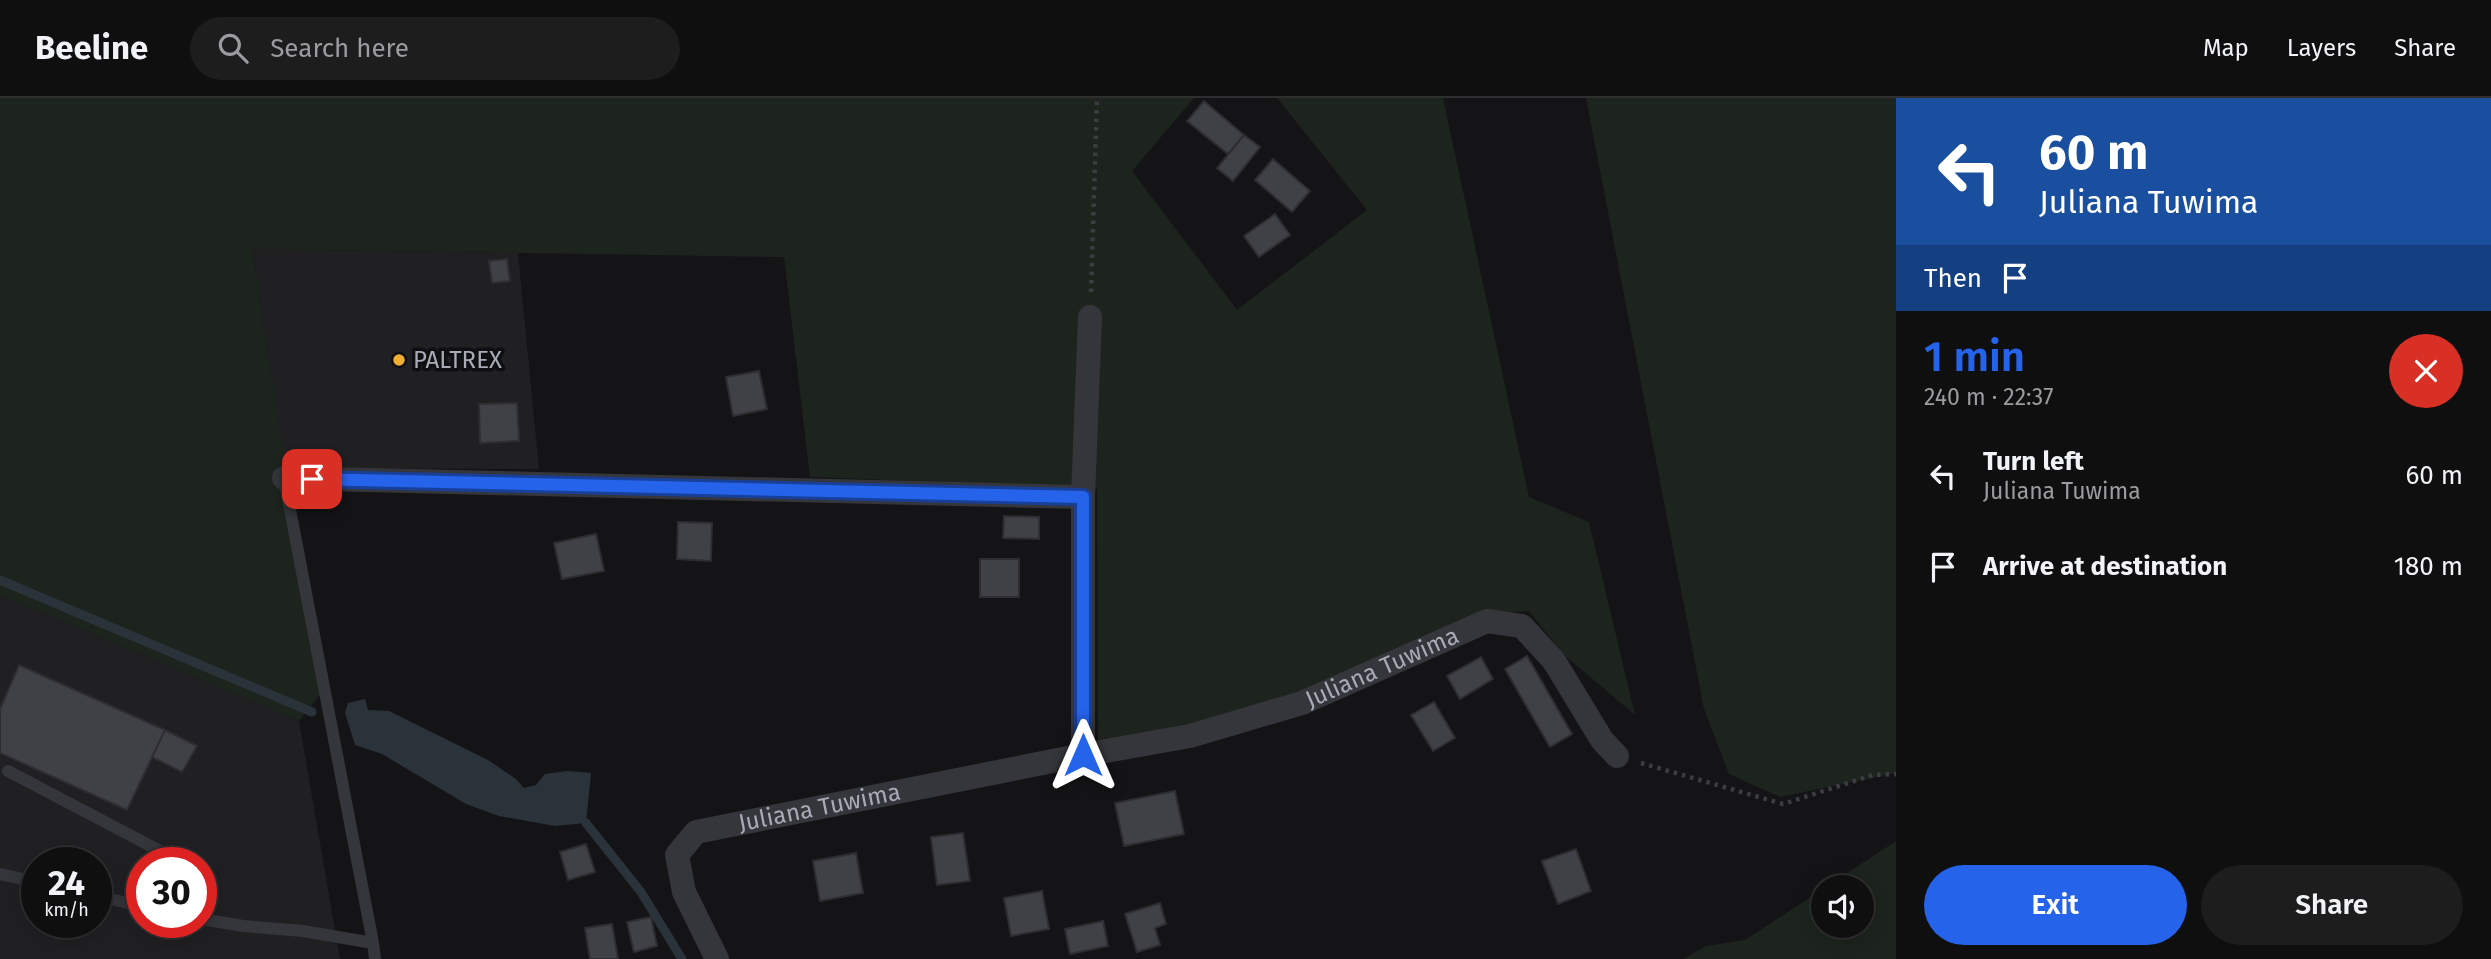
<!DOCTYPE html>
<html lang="en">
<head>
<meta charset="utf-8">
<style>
	body { margin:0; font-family:"Fira Sans",sans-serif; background:#1d1d1e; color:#f1f3f6; height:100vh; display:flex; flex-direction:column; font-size:26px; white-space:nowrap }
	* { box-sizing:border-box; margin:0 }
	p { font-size:23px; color:#9b9c9f }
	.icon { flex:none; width:38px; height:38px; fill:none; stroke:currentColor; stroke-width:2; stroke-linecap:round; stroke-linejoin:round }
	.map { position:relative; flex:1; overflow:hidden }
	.details { display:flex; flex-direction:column; background:#0f0f10; width:595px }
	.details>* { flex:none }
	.banner { background:#1a4fa0; color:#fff; overflow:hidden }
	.controls { position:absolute; left:1811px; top:777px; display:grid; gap:14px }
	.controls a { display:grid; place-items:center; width:63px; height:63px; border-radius:50%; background:#0f0f10; box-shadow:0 4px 18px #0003,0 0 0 2px #2f2f30; font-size:35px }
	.speed { position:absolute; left:21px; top:749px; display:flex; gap:14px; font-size:35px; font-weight:700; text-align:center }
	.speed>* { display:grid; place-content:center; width:91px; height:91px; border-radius:50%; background:#0f0f10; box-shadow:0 4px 18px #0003,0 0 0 2px #2f2f30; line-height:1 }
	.speed small { font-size:18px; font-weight:400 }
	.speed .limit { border:10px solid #d22; background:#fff; color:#111 }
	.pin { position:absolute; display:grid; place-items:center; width:60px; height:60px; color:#fff; margin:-30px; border-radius:14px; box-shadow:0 4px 10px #0006 }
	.me { position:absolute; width:77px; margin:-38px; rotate:0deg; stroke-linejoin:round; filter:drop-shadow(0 0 5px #0008) }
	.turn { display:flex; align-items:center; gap:24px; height:147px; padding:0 28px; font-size:32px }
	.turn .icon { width:91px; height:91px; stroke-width:2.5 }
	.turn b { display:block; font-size:49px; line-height:60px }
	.then { display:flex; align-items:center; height:66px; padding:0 28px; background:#0003; gap:14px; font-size:26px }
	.round { display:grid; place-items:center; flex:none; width:74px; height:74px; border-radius:37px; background:#1d1d1e }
	.head { display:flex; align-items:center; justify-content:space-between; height:119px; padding:0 28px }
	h1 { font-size:42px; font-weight:600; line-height:52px; color:#2563eb }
	.primary-button { display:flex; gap:14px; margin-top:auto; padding:14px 28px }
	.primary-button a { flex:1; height:80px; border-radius:42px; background:#2563eb; color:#fff; font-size:28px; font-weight:600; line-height:80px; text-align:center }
	.primary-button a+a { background:#1d1d1e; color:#f1f3f6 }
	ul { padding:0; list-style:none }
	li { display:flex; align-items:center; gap:21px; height:91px; padding:0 28px }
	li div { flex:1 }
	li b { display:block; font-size:26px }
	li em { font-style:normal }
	header { display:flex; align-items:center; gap:42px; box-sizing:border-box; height:98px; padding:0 35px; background:#0f0f10; border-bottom:2px solid #2f2f30 }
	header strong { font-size:33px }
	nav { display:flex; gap:38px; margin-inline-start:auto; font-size:24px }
	.search { width:490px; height:63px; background:#1d1d1e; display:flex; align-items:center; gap:18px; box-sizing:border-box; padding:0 24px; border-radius:38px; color:#9b9c9f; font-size:26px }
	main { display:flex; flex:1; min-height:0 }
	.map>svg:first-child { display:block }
	.built { fill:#202023; fill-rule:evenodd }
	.green { fill:#1d241d }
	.water { fill:#2b333a }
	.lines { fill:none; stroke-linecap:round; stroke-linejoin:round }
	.stream { stroke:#2b333a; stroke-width:9 }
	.building { fill:#404146; stroke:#2e2e32; stroke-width:2 }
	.path { stroke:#3b3d42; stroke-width:4.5; stroke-dasharray:3.5 5; stroke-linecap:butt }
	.lane { stroke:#35363b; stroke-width:12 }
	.street { stroke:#35363b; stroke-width:24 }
	.route-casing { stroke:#184099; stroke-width:18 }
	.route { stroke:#2563eb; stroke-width:12 }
	.poi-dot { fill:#f0ae33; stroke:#0f0f11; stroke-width:2.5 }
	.labels { text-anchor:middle; stroke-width:7; stroke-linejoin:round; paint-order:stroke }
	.poi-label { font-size:24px; fill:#a6abb6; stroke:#0f0f11; text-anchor:start }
	.street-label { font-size:24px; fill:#a6abb6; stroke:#0f0f11 }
</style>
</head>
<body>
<header>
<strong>Beeline</strong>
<div class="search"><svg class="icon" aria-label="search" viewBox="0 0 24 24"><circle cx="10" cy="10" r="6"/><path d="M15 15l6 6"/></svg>Search here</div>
<nav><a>Map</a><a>Layers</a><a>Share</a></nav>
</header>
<main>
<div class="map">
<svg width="1896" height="861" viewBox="0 0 1896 861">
	<rect width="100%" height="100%" fill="#141416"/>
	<path class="built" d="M252 151 518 155 539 371 285 370Z
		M0 497 299 623 340 861H0ZM37 765H96V824H37ZM142 765H201V824H142Z"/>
	<path class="green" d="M0 0H1194L1132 73 1237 212 1367 112 1277 0H1443L1529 399 1589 424 1635 617 1563 556 1529 513 1484 515 1303 594 1191 628 1098 643 1097 390 810 379 784 159 252 151 320 597 299 623 0 497Z
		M1586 0H1896V675L1780 699 1729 676 1704 611Z
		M1896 743V861H1683L1706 848 1745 842 1823 791 1824 828H1862V789H1826Z"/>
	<path class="water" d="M365 601 368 612 389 613 488 662 516 681 524 690 536 687 545 676 567 673 591 675 586 725 555 728 499 718 466 706 382 656 355 647 345 615 348 605Z"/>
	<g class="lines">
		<path class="stream" d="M0 482 312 614
			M586 725 641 794 682 861"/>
	</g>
	<path class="building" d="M1204 3 1244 37 1228 56 1187 23Z
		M1244 37 1260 49 1233 83 1217 70Z
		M1273 61 1310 93 1292 114 1255 82Z
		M1275 116 1290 137 1259 159 1244 138Z
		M507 161 510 183 492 185 489 163Z
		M759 273 767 311 733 318 726 279Z
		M517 305 519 343 480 345 479 306Z
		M1004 418 1039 419V441L1003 440Z
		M678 424 712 425 711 463 677 461Z
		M596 436 604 473 562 481 554 445Z
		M980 461H1019V499H980Z
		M1527 558 1572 636 1550 649 1505 571Z
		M1481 559 1493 581 1460 601 1447 578Z
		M19 567 165 632 127 712 0 655V611Z
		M1434 604 1455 640 1433 653 1411 617Z
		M165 632 197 648 182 674 152 659Z
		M1175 693 1184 736 1124 748 1115 705Z
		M963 735 970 783 937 787 931 739Z
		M586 746 595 774 568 782 560 754Z
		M1576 751 1591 793 1558 806 1542 763Z
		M856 755 863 795 820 803 813 763Z
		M1042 793 1049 831 1011 838 1004 800Z
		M1160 805 1166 826 1155 830 1160 847 1137 854 1125 816Z
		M651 819 657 848 634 854 627 824Z
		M1103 823 1108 848 1070 856 1065 831Z
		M612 826 618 861H590L585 830Z"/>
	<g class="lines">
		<path class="path" d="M1091 194 1097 0
			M1641 665 1783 706 1873 677 1896 676"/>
		<path class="lane" d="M284 380 373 845
			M8 673 183 765
			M0 776 37 784
			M96 798 142 808
			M201 821 243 828 303 833 373 845 375 861"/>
		<g class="street">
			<path d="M284 380 1083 399"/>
			<path id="s1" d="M1083 657 1190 638 1302 605 1487 523 1522 528 1554 563 1602 642 1617 658"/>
			<path id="s2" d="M717 861 684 794 677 757 696 734 1083 657V399L1090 219"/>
		</g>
	</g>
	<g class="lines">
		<g class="route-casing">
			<path id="route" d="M312 381 1083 399V657"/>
		</g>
		<use href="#route" class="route"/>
	</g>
	<circle class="poi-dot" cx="399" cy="262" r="7"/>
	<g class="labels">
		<g class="poi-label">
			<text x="413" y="270">PALTREX</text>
		</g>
		<g class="street-label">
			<text dy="8" stroke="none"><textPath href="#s1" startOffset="313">Juliana Tuwima</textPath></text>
			<text dy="8" stroke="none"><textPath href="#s2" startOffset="268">Juliana Tuwima</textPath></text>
		</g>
	</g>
</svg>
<div class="controls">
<a><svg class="icon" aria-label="sound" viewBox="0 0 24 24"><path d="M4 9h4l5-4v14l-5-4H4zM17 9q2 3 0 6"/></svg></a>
</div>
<div class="speed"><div>24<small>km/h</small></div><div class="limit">30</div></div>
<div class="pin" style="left:312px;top:381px;background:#d93025"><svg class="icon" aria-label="arrive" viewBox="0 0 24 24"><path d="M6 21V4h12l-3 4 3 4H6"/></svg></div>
<svg class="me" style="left:1083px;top:657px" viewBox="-20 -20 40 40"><path d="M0-17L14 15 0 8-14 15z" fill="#2563eb" stroke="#fff" stroke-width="4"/></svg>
</div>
<section class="details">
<div class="banner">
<div class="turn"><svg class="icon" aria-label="left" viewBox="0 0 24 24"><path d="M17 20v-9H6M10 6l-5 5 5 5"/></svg><div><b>60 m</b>Juliana Tuwima</div></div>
<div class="then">Then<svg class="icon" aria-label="arrive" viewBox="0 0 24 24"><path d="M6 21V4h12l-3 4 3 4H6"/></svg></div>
</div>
<div class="head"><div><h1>1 min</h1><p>240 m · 22:37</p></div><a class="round" style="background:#d93025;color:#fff"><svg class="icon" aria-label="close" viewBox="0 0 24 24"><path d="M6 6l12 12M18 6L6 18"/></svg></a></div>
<ul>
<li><svg class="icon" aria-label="left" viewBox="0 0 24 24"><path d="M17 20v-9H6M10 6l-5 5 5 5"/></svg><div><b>Turn left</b><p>Juliana Tuwima</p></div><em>60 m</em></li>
<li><svg class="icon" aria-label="arrive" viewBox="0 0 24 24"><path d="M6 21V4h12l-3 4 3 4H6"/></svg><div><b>Arrive at destination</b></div><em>180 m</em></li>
</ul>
<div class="primary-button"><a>Exit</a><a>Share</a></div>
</section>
</main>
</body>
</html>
